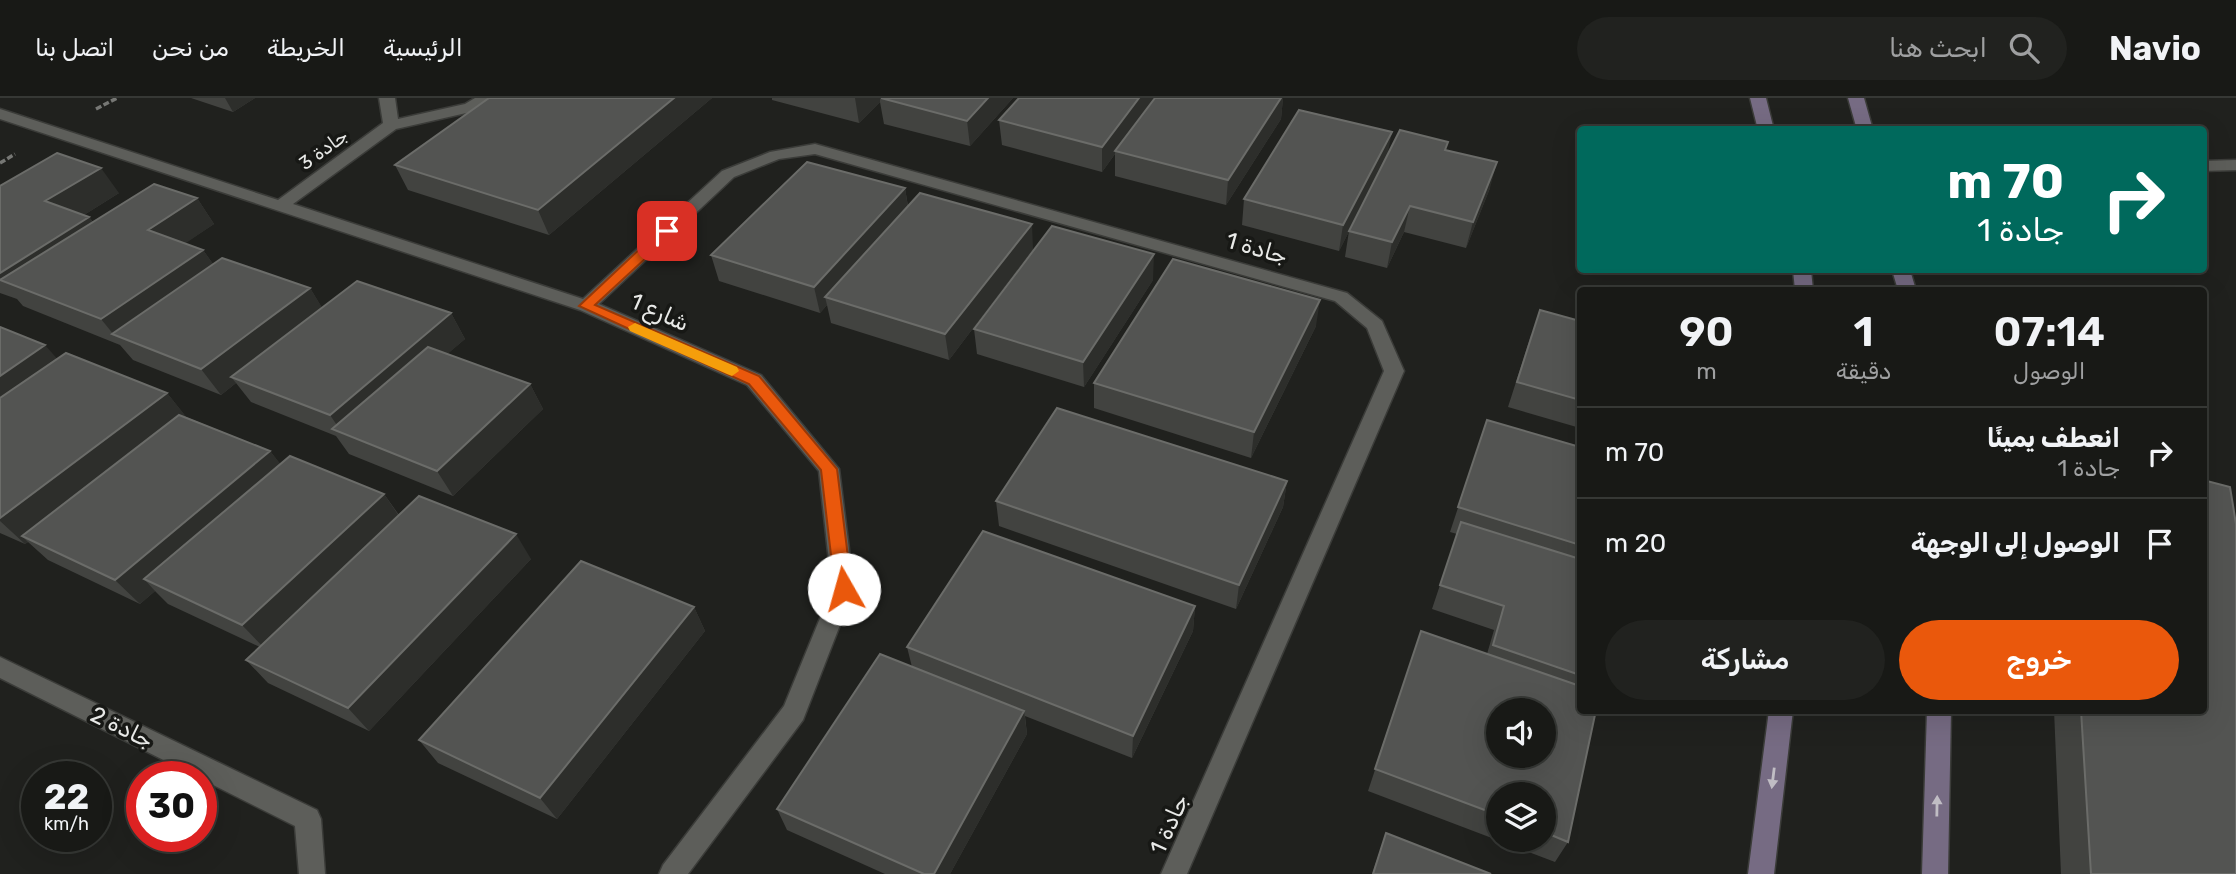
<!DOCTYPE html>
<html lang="ar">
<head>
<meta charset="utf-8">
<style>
	body { margin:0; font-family:Rubik,Cairo,sans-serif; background:#21221f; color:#f1f3f6; direction:rtl; height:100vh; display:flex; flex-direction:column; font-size:26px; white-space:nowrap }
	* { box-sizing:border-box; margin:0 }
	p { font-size:23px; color:#9fa0a1 }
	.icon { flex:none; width:38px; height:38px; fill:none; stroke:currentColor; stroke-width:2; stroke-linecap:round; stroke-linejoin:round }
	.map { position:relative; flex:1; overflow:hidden; direction:ltr }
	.panel { position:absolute; left:1577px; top:189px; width:630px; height:427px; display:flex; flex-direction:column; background:#181916; border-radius:7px; box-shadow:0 7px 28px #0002,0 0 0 2px #363835; direction:rtl }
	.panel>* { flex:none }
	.top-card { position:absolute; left:1577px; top:28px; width:630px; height:147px; border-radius:7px; box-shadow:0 7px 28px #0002,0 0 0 2px #363835; direction:rtl; background:#00695c; color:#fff; overflow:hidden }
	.controls { position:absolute; left:1486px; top:600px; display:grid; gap:14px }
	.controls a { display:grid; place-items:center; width:70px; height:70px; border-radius:50%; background:#181916; box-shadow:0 7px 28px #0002,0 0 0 2px #363835; font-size:35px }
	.speed { position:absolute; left:21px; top:663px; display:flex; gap:14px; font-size:35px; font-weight:700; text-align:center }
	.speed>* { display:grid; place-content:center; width:91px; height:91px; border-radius:50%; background:#181916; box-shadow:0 7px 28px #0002,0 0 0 2px #363835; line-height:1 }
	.speed small { font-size:18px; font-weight:400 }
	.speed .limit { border:10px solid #d22; background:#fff; color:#111 }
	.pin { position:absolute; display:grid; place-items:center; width:60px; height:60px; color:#fff; margin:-30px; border-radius:14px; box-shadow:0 4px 10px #0006 }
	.me { position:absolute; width:77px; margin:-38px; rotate:353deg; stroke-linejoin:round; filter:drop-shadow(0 0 5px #0008) }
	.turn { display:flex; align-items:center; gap:24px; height:147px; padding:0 28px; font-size:32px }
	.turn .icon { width:91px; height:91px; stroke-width:2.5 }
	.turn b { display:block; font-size:49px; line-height:60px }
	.eta { display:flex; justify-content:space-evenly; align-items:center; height:119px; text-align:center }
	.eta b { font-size:42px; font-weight:600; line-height:49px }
	.primary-button { display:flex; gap:14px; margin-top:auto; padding:14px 28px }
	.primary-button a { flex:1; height:80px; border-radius:42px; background:#ea580c; color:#fff; font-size:28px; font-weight:600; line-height:80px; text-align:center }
	.primary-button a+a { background:#21221f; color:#f1f3f6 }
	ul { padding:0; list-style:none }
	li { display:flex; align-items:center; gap:21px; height:91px; padding:0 28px; border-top:2px solid #363835 }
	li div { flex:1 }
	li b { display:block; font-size:26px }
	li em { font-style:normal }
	header { display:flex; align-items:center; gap:42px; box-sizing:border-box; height:98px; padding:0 35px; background:#181916; border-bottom:2px solid #363835 }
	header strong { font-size:33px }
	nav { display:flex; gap:38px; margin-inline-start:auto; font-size:24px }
	.search { width:490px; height:63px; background:#21221f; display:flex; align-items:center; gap:18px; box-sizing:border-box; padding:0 24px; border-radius:38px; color:#9fa0a1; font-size:26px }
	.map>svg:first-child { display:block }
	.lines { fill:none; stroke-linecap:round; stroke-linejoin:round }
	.lane-casing { stroke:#3b3c39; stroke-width:3 }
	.street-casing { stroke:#3b3c39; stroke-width:3 }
	.secondary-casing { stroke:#3b3c39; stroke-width:3 }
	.path { stroke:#767774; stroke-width:3.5; stroke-dasharray:6 2.5; stroke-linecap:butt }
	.lane { fill:#5d5e5a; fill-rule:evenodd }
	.street { fill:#5d5e5a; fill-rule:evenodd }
	.secondary { fill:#766b83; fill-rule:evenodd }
	.wall { fill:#424340; fill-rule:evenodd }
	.shaded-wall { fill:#2d2e2b }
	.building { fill:#535452; stroke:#6b6c69; stroke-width:2; fill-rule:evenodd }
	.oneway { fill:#c0bdc4 }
	.route { fill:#ea580c; stroke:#983908; stroke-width:2 }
	.slow { fill:#f59e0b }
	.labels { text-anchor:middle; stroke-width:7; stroke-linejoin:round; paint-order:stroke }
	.far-street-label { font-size:19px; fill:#e8e9e7; stroke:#171815 }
	.street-label { font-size:23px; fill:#e8e9e7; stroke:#171815 }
</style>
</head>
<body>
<header>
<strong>Navio</strong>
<div class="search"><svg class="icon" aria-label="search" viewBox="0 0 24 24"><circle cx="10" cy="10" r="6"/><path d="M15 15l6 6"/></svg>ابحث هنا</div>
<nav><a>الرئيسية</a><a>الخريطة</a><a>من نحن</a><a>اتصل بنا</a></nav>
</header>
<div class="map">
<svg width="2236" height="776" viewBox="0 0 2236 776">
	<rect width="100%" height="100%" fill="#20211e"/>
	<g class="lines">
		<g class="lane-casing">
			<path id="lane" d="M2236 62V72L2203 73V63Z"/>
		</g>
		<g class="street-casing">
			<path id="street" d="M379 0H395L398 21 465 6 475 0H493L475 13 396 31 293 106 583 201 722 73 770 54 815 46 1347 195 1382 223 1404 273 1187 776H1161L1384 273 1367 230 1335 203 815 56 779 61 734 79 599 206 761 277 839 371 854 491 803 622 688 776H659L663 767 784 608 832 491 819 373 747 287 580 212 0 21V11L278 102 383 25Z
				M0 559 317 712 321 721 325 776H299L295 728 0 580Z"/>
		</g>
		<g class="secondary-casing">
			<path id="secondary" d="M1750 0H1766L1774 32H1758Z
				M1848 0H1864L1873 32H1857Z
				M1793 172H1811L1813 192H1795Z
				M1892 172H1910L1916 192H1898Z
				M1769 612H1793L1774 776H1748Z
				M1927 612H1951L1948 776H1922Z"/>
		</g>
		<path class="path" d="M96 11 117 0
			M0 65 15 56"/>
		<use href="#lane" class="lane"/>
		<use href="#street" class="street"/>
		<use href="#secondary" class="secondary"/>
	</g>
	<path class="wall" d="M191 0H255L233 14Z
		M489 0H712L549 137 408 92 395 67Z
		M772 0H1013L970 48 884 26 880 4 859 25 772 2Z
		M1019 0H1283L1281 21 1226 107 1115 78V56L1102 74 1002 47 999 22Z
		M1446 52 1490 90 1466 150 1404 134 1387 170 1345 159 1349 133 1372 88 1339 153 1242 127 1244 101 1387 58Z
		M0 88 119 95 84 117 89 119 93 124 197 100 214 126 185 145 203 152 213 166 310 190 322 210 451 215 465 241 447 256 530 286 543 311 453 398 349 356 336 338 251 304 236 285 221 297 133 262 120 247 23 208 17 201 0 195Z
		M905 90 908 108 1033 151 949 262 831 225 827 207 820 215 719 183 711 157Z
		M1153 182 1084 289 977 256 974 231Z
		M1580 223V330L1508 309 1531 237Z
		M1316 228 1251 360 1094 310V285Z
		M0 229 57 261 167 295 186 319 270 353 280 366 384 396 399 417 531 461 369 633 268 585 246 562 260 549 168 506 155 493 140 506 48 462 28 444 25 446 0 435Z
		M1487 322 1580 349V612L1568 744 1555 764 1368 693 1421 533 1487 556 1494 532 1432 511 1457 436 1450 434ZM1498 696H1544V742H1498Z
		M1287 383 1283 409 1236 511 999 428 996 403Z
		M1195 508 1193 533 1132 660 1025 618 1027 636 950 776H885L787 732 777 711 912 569 907 549Z
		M694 509 705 533 557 721 438 665 419 642Z
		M2054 612H2203L2236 776H2061Z
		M1386 735 1491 776H1372Z"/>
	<path class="shaded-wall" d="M225 0H255L233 14Z
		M674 0H712L549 137 538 112Z
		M855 0H885L880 1V4L859 25Z
		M988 0H1013L970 48 967 23Z
		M1139 0H1158L1115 53V56L1102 74V49Z
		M1281 0H1283L1281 21 1226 107 1228 82Z
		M1392 34 1387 59 1339 153 1343 127Z
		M1497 64 1490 90 1466 150 1473 124Z
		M101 70 119 95 65 129 45 103Z
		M905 90 909 116 825 199 827 207 820 215 814 189Z
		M197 100 214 126 167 158 148 132Z
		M1410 108 1404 134 1387 170 1392 144Z
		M89 119 108 145 3 183 0 180V175Z
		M1032 126 1033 151 949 262 945 236Z
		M203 152 221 177 114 237 101 221Z
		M1154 156 1153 182 1084 289 1083 264Z
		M310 190 326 216 231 279 236 285 221 297 201 271Z
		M1320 202 1316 228 1251 360 1254 334Z
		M451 215 465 241 351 339 343 336 330 317Z
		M45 247 68 273 0 320V278Z
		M530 286 543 311 453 398 437 373Z
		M167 295 188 321 22 438 28 444 25 446 0 423V420Z
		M270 353 290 378 144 481 155 493 140 506 115 482Z
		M1287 383 1283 409 1236 511 1239 487Z
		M384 396 401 421 265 551 242 527Z
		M516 436 531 461 369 633 348 610Z
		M1195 508 1193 533 1132 660 1133 638Z
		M694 509 705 533 557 721 540 700Z
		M1024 613 1027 636 950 776H934Z"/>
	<path class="building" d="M489 0H674L538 112 395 67Z
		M881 0H988L967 23Z
		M1019 0H1139L1102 49 999 22Z
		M1155 0H1281L1228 82 1115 53Z
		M1299 12 1392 34 1343 127 1244 101Z
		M1400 32 1448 44 1445 52 1497 64 1473 124 1410 108 1392 144 1349 133Z
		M57 55 101 70 45 103 89 119 0 175V88Z
		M807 64 905 90 814 189 711 157Z
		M154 86 197 100 148 132 203 152 101 221 0 182Z
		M920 95 1032 126 945 236 825 199Z
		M1052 128 1154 156 1083 264 974 231Z
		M222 160 310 190 201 271 112 236Z
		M1173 161 1320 202 1254 334 1094 285Z
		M357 183 451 215 330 317 231 279Z
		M1540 212 1580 223V302L1517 284Z
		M0 229 45 247 0 278Z
		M428 249 530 286 437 373 332 331Z
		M66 255 167 295 0 420V300Z
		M1057 310 1287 383 1239 487 996 403Z
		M179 317 270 353 115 482 22 438Z
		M1487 322 1580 349V447L1458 409Z
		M290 358 384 396 242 527 144 481Z
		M2203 382 2230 389 2236 426V776H2091L2081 612H2203Z
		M419 398 516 436 348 610 246 562Z
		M1461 424 1580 461V577L1493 547 1504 508 1440 487Z
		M983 433 1195 508 1133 638 907 549Z
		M581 463 694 509 540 700 419 642Z
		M1421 533 1580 588V612H1596L1568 744 1544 734V696H1498V717L1375 671ZM1498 612H1544V658H1498Z
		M880 556 1024 613 934 776H924L777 711Z
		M1386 735 1491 776H1373Z"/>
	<defs><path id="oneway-solid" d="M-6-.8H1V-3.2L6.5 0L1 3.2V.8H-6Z" transform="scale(1.75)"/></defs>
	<g class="oneway">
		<use href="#oneway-solid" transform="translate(1773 680) rotate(97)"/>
		<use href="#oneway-solid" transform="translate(1937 708) rotate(-89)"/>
	</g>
	<path class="route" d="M667 129 672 130V136L595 207 759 278 837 371 852 491 850 496H837L835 491 821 372 749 286 579 208 662 130Z"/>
	<path class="slow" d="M635 225 737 269 739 273 732 278 727 276 630 233 628 229Z"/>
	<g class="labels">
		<g class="far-street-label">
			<text transform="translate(323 51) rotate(-36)" y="7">جادة 3</text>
		</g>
		<g class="street-label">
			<text transform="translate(1257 150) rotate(16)" y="8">جادة 1</text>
			<text transform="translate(660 214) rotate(24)" y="8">شارع 1</text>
			<text transform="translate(122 629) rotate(26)" y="8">جادة 2</text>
			<text transform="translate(1169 726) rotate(-66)" y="8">جادة 1</text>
		</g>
	</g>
</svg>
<div class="controls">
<a><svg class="icon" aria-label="sound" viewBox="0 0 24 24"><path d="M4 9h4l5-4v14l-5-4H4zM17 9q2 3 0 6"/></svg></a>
<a><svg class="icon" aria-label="layers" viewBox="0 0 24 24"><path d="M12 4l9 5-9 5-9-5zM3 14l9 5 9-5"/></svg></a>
</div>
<div class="speed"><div>22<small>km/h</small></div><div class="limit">30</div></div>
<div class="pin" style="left:667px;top:133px;background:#d93025"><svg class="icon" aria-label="arrive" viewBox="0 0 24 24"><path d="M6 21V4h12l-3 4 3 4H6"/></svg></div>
<svg class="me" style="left:844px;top:491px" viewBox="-20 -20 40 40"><circle r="19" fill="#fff"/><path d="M0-13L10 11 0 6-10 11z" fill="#ea580c"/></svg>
<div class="top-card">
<div class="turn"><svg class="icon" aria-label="right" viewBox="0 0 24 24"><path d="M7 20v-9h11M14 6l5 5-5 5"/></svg><div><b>70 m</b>جادة 1</div></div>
</div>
<section class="panel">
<div class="eta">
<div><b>07:14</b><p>الوصول</p></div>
<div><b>1</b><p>دقيقة</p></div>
<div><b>90</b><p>m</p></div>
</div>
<ul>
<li><svg class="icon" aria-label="right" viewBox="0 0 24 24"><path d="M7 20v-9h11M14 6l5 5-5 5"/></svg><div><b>انعطف يمينًا</b><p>جادة 1</p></div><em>70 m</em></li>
<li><svg class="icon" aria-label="arrive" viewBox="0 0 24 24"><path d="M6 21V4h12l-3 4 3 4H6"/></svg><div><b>الوصول إلى الوجهة</b></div><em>20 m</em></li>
</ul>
<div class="primary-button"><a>خروج</a><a>مشاركة</a></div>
</section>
</div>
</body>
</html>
